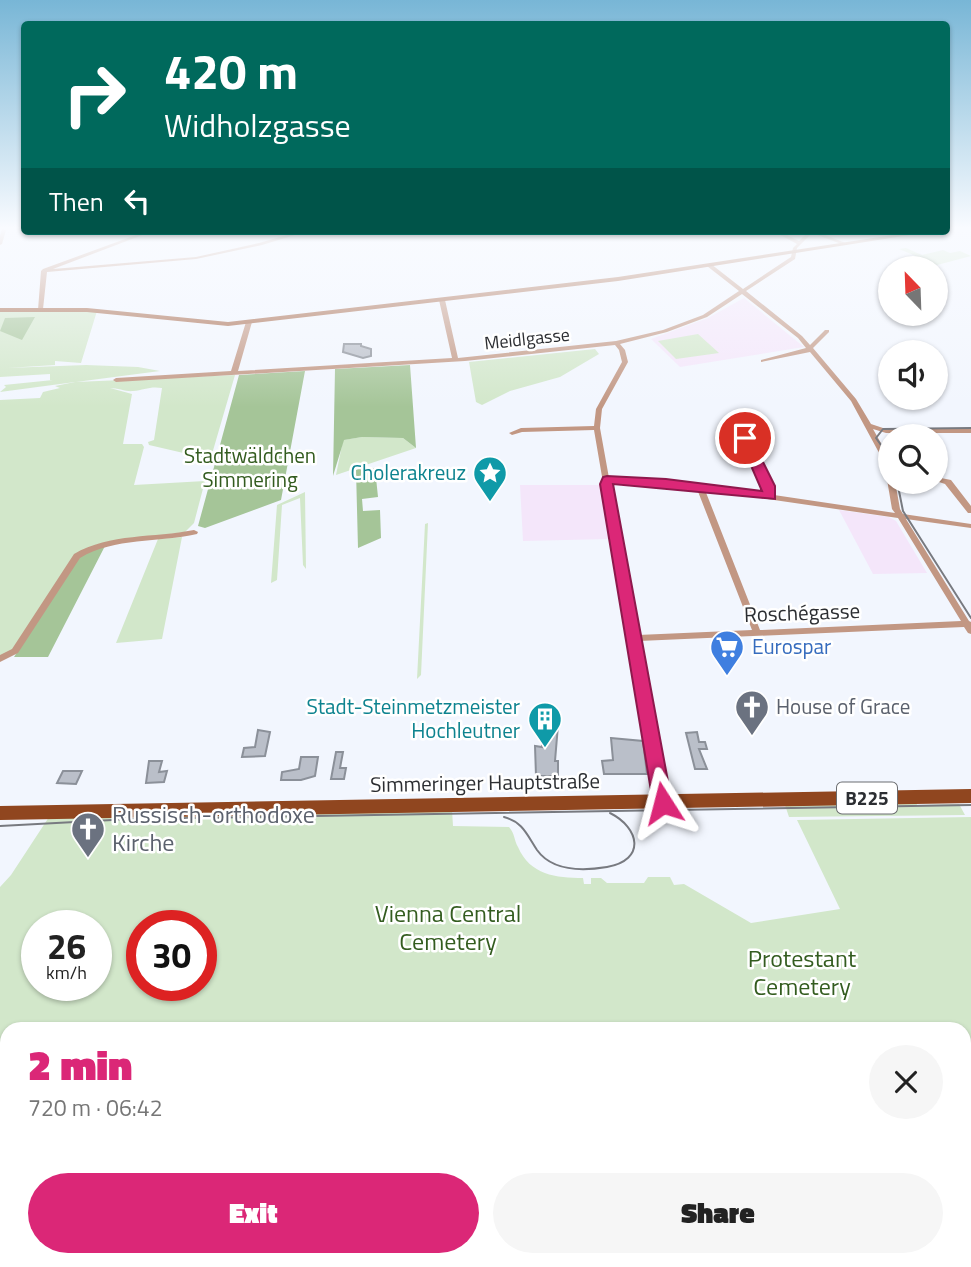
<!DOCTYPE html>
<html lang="en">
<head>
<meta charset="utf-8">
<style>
	body { margin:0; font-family:"Titillium Web",sans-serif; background:#f6f6f6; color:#222; height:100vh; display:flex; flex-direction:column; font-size:26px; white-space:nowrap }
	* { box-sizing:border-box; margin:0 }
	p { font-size:23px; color:#767676 }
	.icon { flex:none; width:38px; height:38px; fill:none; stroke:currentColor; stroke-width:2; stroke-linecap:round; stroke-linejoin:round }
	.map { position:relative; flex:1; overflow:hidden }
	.panel { position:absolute; left:0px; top:1022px; width:971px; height:245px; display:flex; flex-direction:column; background:#fff; border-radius:21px 21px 0 0; box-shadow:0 2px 5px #0004 }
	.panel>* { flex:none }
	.guide { position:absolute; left:21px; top:21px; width:929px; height:214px; border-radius:7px; box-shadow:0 2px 5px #0004; background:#00695c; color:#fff; overflow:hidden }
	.needle { width:46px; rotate:337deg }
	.buttons { position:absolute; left:878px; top:256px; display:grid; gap:14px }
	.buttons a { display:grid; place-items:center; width:70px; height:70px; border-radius:50%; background:#fff; box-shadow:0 2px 5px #0004; font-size:35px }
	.speed { position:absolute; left:21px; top:910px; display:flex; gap:14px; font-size:35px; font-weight:700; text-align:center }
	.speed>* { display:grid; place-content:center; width:91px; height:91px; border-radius:50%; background:#fff; box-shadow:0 2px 5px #0004; line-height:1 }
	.speed small { font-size:18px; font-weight:400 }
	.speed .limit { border:10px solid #d22; background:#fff; color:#111 }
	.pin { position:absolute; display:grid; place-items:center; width:60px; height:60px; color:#fff; margin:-30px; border:4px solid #fff; border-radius:50%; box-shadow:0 2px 7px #0007 }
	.me { position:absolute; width:77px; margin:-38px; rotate:351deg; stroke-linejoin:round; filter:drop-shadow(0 0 5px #0008) }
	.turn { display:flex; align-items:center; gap:24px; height:147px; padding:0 28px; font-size:32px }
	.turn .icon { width:91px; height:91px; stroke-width:2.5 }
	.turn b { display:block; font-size:49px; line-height:60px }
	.then { display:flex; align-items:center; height:66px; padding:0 28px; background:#0003; gap:14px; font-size:26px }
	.round { display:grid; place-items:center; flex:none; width:74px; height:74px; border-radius:37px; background:#f6f6f6 }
	.headline { display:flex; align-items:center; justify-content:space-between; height:119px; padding:0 28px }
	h1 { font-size:42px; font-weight:800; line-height:52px; color:#db2777 }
	.button { display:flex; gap:14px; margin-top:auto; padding:14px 28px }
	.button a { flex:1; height:80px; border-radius:42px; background:#db2777; color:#fff; font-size:28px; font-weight:800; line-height:80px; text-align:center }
	.button a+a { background:#f6f6f6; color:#222 }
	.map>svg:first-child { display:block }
	.education { fill:#f4e6fa }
	.green { fill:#d2e7ca; fill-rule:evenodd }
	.forest { fill:#a5c598 }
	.building { fill:#babfc9; stroke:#8b9099; stroke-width:2 }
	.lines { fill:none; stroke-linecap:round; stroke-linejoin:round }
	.street { fill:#c29783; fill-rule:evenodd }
	.secondary { fill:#a6694b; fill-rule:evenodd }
	.primary { fill:#90461f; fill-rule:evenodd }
	.tram { stroke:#787a80; stroke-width:2 }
	.route { fill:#db2777; stroke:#8e194d; stroke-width:2 }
	.labels { text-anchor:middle; stroke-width:5; stroke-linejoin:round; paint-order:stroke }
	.far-street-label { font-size:18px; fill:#2c2e32; stroke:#fff }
	.shield { fill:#fff; stroke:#6b6d70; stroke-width:2 }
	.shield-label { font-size:19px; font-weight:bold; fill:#2c2e32 }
	.park-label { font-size:21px; fill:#335c1f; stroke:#fff }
	.culture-label { font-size:21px; fill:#0d838f; stroke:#fff; text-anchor:end }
	.street-label { font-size:21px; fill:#2c2e32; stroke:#fff }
	.shop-label { font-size:21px; fill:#366cbe; stroke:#fff; text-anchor:start }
	.worship-label { font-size:21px; fill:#5b616d; stroke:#fff; text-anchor:start }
	.near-worship-label { font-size:24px; fill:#5b616d; stroke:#fff; text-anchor:start }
	.near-park-label { font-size:24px; fill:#335c1f; stroke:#fff }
</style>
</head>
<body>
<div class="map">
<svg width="971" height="1267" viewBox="0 0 971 1267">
	<rect width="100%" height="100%" fill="#f2f6fe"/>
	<path class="education" d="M744 298 804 347 680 367 651 339 708 318Z
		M520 485H600L609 539 523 541Z
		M839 510 889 517 896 521 927 573 873 574Z"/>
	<path class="green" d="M906 248 922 255 943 250 950 253 960 251 971 256 937 265 899 249Z
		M0 310 97 311 81 363 55 361V365L7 368 86 365 138 367 160 371 76 382 235 375 212 454 205 458 149 445 148 442 154 440 162 388C150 386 144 390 133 391 127 392 118 388 110 388L132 394 123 444H142L144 447 134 485 205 481 194 523 185 532 99 544 81 551 14 650 0 656V400L40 398 43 392 60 388 55 386 75 382 0 392 6 387 4 385 53 380H50V374L0 377Z
		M698 334 719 353 676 359 658 341Z
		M595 349 599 354 560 377 510 391 482 405 476 402 469 362Z
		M362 437 403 438 416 448 336 475 343 440Z
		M305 492 306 569 303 565 300 498 282 505 277 580 271 583 277 505Z
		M428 523 421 675 417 679 425 524Z
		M182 537 162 639 116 643 158 539Z
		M916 802 917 805 959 804 965 815 789 817 785 805Z
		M452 810 453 826 509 827C515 834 514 840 518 847 530 875 556 878 583 878L584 884H591V878H601L607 883H644L648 877H670L674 885 684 884 751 923 840 909 797 820 971 817V1267H0V887L11 875 49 817ZM37 926H96V985H37ZM142 926H201V985H142ZM7 1029H964V1260H7Z"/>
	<path class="forest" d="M35 317 22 340 0 331 5 318Z
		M410 365 416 448 403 438 362 437 344 440 333 476 335 369Z
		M305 371 281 500 205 528 198 526 239 375Z
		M362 468 364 471 375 468 378 497 362 499 363 511 380 510 381 538 358 548 356 470Z
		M105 546 48 657H14L81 554Z"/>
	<path class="building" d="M344 344H361V346L371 349V356L363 358 343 352Z
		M550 724 558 725 555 761H558V776H536L535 746 542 747V742H547Z
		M258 730 270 732 265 756 242 757 244 748 255 747Z
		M697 732 699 742H705L707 749H699L707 769H695L686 733Z
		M611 738 643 741 647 774H604L602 761 613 760Z
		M336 752H343L340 768H346L344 779H331Z
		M301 757H318L315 776 301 780H281L282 772 299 769Z
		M149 761H162L159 772 167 771 164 782 146 783Z
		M63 771H82L76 784 57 783Z"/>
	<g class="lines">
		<path class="street" d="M2 229 6 230 2 244 0 245V236Z
			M147 231H153L53 269 196 257 259 243 301 231H308L262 245 196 259 47 272 43 309 38 310 41 271 43 269Z
			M596 231H604L596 233Z
			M773 231H779L799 241 809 231H815L848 244 844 245 812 233 797 248 795 259 746 291 802 336 810 345 825 330H829V332L813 348 856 399 871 424 886 429H971V433H886L873 429 891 461V481H895L900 509 903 514 971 524V528L906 519 969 621 971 622V634L968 633 964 627 639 641 668 803 667 806 663 807 659 806 658 803 594 430 522 432 512 435 509 433 521 428 594 426 596 409 622 362 619 350 615 345 465 361 116 382 113 380 116 378 231 371 246 322 249 320 252 322 238 371 452 358 439 300 442 298 445 300 458 358 616 341 663 330 703 315 739 291 707 266V264H711L743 289 791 257 793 248 797 244ZM742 294 798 338 806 348 761 360V362L810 352 851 401 884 462 892 509 895 513 774 495 772 486 748 438 747 430 744 428 741 430 742 438 764 486 766 494 700 485 609 478 600 428 602 409 628 362 625 350 620 344 667 332 707 317ZM610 482 697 489 752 630 638 635ZM705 490 898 518 961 621 760 630Z
			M936 477 951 480 971 506V513H968L945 484 936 481Z
			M194 530 198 532 197 534C158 543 115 537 80 558L18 653 0 662V655L12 649 74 554C110 533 154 538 194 530Z"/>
		<path class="secondary" d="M919 231H935L618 281 228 326 87 312H0V308H87L228 322 618 277Z"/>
		<path class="primary" d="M971 789V803L0 820V806Z"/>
		<path class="tram" d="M891 459 876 438 883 429 971 428
			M897 481 903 511 971 618
			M504 817C523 822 527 835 537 850 552 871 583 871 607 867 646 860 640 828 610 813
			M0 826 131 819 971 805"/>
	</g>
	<linearGradient id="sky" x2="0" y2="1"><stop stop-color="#78b6d6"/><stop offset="0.56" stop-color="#f9fbff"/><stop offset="1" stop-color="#f9fbff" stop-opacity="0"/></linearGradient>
	<rect width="971" height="407" fill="url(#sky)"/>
	<path class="route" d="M745 435 751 438 775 486V499L613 484 672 803 670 808 663 810 656 808 653 803 600 484 603 477 607 476 666 479 762 491 739 438Z"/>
	<defs>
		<g id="sight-pin" transform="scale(1.75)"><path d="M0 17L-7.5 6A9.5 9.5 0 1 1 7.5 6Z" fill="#0f9aa8" stroke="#fff"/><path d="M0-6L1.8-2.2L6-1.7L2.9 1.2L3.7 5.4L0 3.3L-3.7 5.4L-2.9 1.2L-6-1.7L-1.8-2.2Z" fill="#fff"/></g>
		<g id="supermarket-pin" transform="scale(1.75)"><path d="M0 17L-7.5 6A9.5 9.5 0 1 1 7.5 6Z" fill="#3f7fe0" stroke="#fff"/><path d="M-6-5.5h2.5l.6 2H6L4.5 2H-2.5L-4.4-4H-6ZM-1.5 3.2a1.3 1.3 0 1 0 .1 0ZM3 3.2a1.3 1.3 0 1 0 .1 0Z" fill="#fff"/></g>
		<g id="church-pin" transform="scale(1.75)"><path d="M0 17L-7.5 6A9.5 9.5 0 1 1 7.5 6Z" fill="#6b7280" stroke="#fff"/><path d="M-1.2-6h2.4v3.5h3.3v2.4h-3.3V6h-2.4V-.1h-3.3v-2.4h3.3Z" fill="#fff"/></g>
		<g id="building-pin" transform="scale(1.75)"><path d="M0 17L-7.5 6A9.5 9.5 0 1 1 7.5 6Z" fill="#0f9aa8" stroke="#fff"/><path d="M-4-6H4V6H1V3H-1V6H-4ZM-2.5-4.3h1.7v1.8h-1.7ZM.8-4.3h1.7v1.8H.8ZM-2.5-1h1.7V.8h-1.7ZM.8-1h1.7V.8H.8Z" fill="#fff"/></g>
	</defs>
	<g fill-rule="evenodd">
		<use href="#sight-pin" x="490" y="473"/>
		<use href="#supermarket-pin" x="727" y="647"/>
		<use href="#church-pin" x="752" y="707"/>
		<use href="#building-pin" x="545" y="719"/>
		<use href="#church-pin" x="88" y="829"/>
	</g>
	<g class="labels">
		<g class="far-street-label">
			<text transform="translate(527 339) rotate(-6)" y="6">Meidlgasse</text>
		</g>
		<rect class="shield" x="837" y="782.5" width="60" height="31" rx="5"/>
		<g class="shield-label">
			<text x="867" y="805">B225</text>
		</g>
		<g class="park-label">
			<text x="250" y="463">Stadtwäldchen<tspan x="250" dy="24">Simmering</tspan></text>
		</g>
		<g class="culture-label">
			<text x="466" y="480">Cholerakreuz</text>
			<text x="520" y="714">Stadt-Steinmetzmeister<tspan x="520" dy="24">Hochleutner</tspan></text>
		</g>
		<g class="street-label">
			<text transform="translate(802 613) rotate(-2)" y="7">Roschégasse</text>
			<text transform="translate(485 783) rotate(-1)" y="7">Simmeringer Hauptstraße</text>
		</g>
		<g class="shop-label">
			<text x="752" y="654">Eurospar</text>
		</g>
		<g class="worship-label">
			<text x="776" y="714">House of Grace</text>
		</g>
		<g class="near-worship-label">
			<text x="112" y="823">Russisch-orthodoxe<tspan x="112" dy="28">Kirche</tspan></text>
		</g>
		<g class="near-park-label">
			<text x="448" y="922">Vienna Central<tspan x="448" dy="28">Cemetery</tspan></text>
			<text x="802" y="967">Protestant<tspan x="802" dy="28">Cemetery</tspan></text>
		</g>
	</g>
</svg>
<div class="buttons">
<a><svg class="needle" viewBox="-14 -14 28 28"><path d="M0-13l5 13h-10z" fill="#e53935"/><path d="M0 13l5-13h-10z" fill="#767676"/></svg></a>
<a><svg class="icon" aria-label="sound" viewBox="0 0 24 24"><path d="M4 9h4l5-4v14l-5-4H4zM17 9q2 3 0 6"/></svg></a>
<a><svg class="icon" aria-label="search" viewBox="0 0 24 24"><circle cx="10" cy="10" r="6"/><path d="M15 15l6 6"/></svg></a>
</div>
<div class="speed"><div>26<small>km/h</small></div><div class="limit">30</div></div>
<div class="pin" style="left:745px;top:438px;background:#d93025"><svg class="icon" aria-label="arrive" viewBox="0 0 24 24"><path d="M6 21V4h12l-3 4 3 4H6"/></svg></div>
<svg class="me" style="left:663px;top:803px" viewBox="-20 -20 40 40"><path d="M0-17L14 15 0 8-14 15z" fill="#db2777" stroke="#fff" stroke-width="4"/></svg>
<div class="guide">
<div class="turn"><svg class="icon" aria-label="right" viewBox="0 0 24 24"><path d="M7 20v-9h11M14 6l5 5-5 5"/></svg><div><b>420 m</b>Widholzgasse</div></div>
<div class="then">Then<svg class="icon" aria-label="left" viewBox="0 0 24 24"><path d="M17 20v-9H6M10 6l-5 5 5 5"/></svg></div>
</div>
<section class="panel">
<div class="headline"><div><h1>2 min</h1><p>720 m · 06:42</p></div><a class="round"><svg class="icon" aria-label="close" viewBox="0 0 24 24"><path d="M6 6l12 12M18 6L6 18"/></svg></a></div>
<div class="button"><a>Exit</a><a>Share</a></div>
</section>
</div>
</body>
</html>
